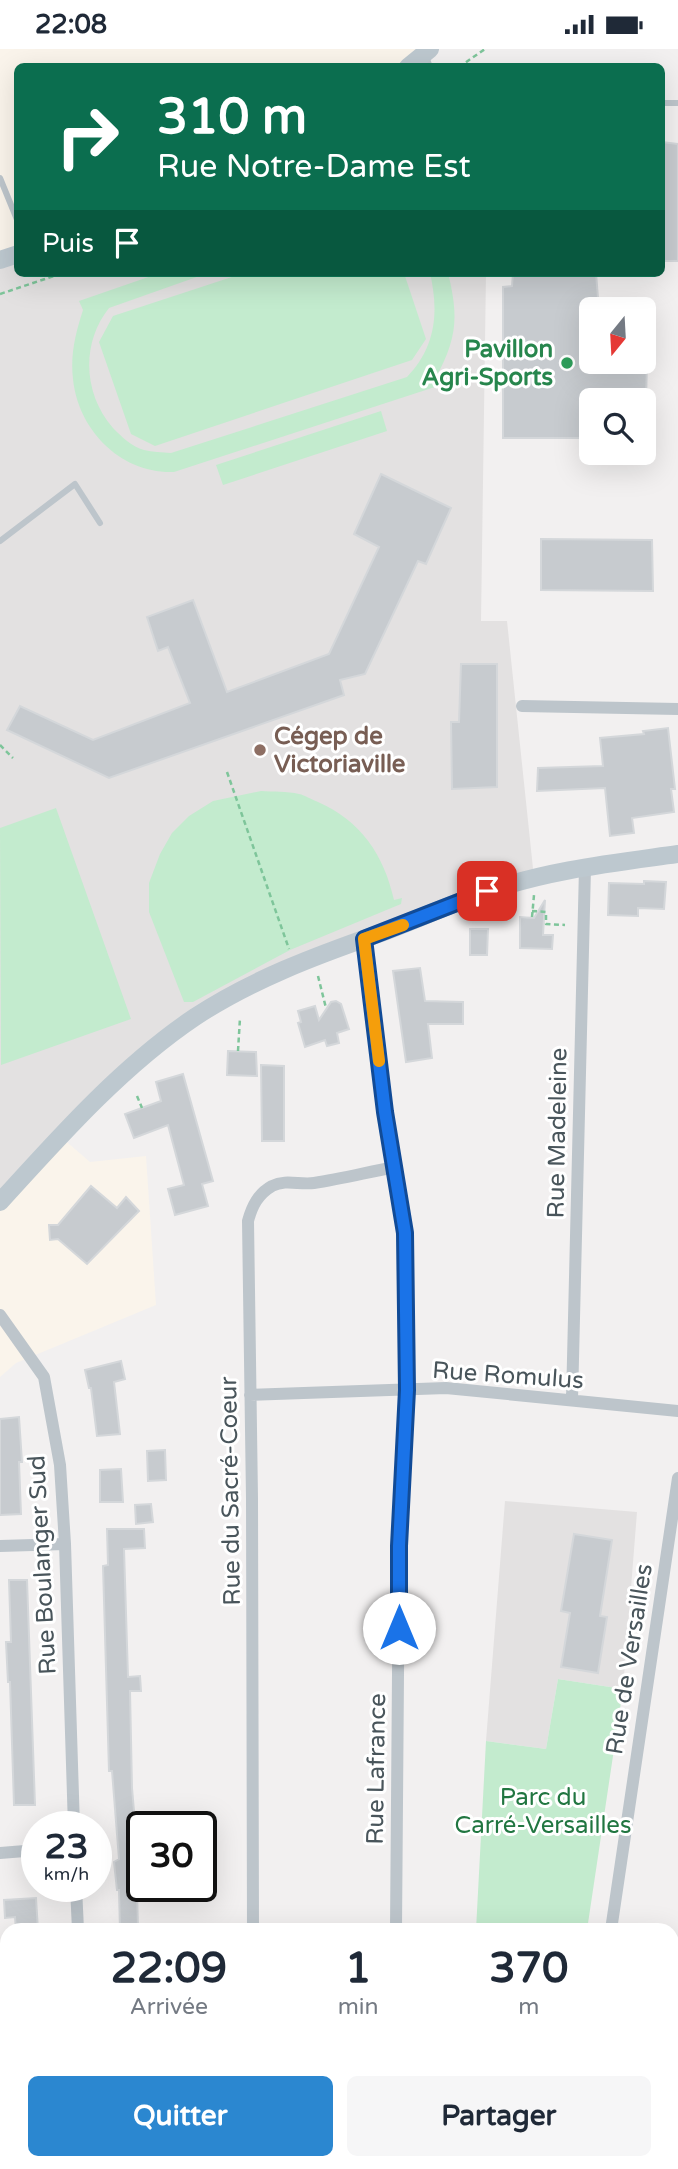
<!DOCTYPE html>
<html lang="fr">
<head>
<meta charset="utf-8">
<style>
	body { margin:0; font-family:"Varela Round",sans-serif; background:#f6f6f7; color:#1f2937; height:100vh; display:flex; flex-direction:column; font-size:26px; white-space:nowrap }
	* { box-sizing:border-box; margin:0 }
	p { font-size:23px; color:#747a83 }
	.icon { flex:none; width:38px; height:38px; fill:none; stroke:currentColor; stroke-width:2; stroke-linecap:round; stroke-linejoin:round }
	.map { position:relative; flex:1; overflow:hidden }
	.side { position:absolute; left:0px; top:1874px; width:679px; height:247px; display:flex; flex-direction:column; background:#fff; border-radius:21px 21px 0 0; box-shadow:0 7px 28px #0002 }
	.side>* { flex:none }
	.guide { position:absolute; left:14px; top:14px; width:651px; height:214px; border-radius:10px; box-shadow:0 7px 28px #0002; background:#0b6e4f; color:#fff; overflow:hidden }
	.needle { width:46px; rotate:198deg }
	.controls { position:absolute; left:579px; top:248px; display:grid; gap:14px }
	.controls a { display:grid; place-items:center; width:77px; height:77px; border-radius:10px; background:#fff; box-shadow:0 7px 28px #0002; font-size:35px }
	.speed { position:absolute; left:21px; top:1762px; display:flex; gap:14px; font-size:35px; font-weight:700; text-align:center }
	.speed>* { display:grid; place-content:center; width:91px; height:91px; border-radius:50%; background:#fff; box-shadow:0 7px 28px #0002; line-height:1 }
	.speed small { font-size:18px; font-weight:400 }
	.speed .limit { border:4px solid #111; border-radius:10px; background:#fff; color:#111 }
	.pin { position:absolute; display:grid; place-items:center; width:60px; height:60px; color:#fff; margin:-30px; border-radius:14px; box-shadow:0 4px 10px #0006 }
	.me { position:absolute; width:77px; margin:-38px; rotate:0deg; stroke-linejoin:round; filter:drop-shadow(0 0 5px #0008) }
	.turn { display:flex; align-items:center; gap:24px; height:147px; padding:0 28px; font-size:32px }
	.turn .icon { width:91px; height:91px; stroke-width:2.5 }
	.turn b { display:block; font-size:49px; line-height:60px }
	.then { display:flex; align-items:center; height:66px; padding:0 28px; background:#0003; gap:14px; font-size:26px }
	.eta { display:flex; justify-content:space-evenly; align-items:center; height:119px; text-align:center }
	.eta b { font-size:42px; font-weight:700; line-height:49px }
	.action { display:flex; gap:14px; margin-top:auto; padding:14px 28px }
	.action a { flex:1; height:80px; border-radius:10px; background:#2b87d0; color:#fff; font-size:28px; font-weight:700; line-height:80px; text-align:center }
	.action a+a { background:#f6f6f7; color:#1f2937 }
	.status { display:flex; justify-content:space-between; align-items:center; height:49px; padding:0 35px; background:#fff; direction:ltr }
	.status svg { height:19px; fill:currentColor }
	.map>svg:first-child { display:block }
	.commercial { fill:#faf4eb }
	.education { fill:#e3e1e1 }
	.green { fill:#c3ebce }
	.building { fill:#c7cbcf; stroke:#d4d7da; stroke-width:2 }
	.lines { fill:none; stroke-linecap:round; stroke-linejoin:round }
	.path { stroke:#7ec59a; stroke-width:2.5; stroke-dasharray:5 3.5; stroke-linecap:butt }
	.lane { stroke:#bdc5cb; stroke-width:6 }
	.street { stroke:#bdc5cb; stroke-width:12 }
	.secondary { stroke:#bdc8cf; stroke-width:18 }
	.route-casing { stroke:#114b97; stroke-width:18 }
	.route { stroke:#1a73e8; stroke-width:12 }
	.slow { stroke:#f59e0b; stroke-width:12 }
	.leisure-dot { fill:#2e9e5b; stroke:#fff; stroke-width:2.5 }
	.education-dot { fill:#8d6e63; stroke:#fff; stroke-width:2.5 }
	.labels { text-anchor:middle; stroke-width:6; stroke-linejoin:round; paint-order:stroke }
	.leisure-label { font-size:24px; font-weight:bold; fill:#27864d; stroke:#fff; text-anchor:end }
	.education-label { font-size:24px; font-weight:bold; fill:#785e54; stroke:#fff; text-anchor:start }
	.street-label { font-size:24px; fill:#49555b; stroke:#fff }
	.park-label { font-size:24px; fill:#217641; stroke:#fff }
</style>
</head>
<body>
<div class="status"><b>22:08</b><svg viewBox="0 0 49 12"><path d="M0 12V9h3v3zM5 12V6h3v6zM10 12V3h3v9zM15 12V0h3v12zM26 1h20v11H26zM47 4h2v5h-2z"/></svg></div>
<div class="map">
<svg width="678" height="2120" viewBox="0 0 678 2120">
	<rect width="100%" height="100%" fill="#f2f0f0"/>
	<path class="commercial" d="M0 0H438L408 18H18L17 204 0 211Z
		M61 1088 90 1113 146 1107 156 1256 16 1314 0 1328V1153Z"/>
	<path class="education" d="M17 204 18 224H486L481 572H507L534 829 294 917 140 1010 0 1153V211Z
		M505 1452 637 1463 623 1640 558 1630 546 1700 486 1692Z"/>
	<path class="green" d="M160 224H208L109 259C81 294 83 345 113 379 122 388 132 398 144 401 152 403 162 403 171 404L407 328C436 298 439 263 430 224H448C459 268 457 290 435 330L438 337 174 423C121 425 78 381 73 330 70 305 76 283 83 261L79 252Z
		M244 224H404L426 290 412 311 155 397 131 385 99 293 113 267Z
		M381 362 387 382 223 436 216 416Z
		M261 742C273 743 287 742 299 745 305 746 312 751 318 753 361 772 384 806 394 851L402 849 401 855 290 901 193 953H184L149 863V834L160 805 172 784 189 767 213 752Z
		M56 759 131 970 1 1016 0 779Z
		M558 1630 623 1640 587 1881H476L486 1692 546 1700Z"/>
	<path class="building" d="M662 93 678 95V212H662Z
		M513 224H596L599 261H592V313H647L646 352H592V389H503V238L512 237Z
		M381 425 451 459 426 515 418 512 365 625 340 631 344 646 109 729 7 681 20 657 93 691 190 654 168 598 158 602 147 568 193 551 227 643 329 605 379 498 354 485Z
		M541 490 652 491 653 542 541 541Z
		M461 615H497V738L452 740 451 673H459Z
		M668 679 675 740H671L674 763 632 769 634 784 610 787 605 739 537 742 538 719 603 717 600 689 644 685 643 682Z
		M644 832 666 833 664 860 638 859V867L608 866 609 834 644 835Z
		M545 851 543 886H553L552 900 520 899V868L534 869Z
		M470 880H488L487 906H470Z
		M420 919 425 952 463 953V975H428L432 1009 406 1013 393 922Z
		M336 952 341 955 349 980 337 984 339 994 327 997 325 991 305 998 298 974 301 973 298 962 315 957 319 971 331 953Z
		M228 1002 256 1003 257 1027 227 1026Z
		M261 1016 284 1017V1092H262Z
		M183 1025 213 1132 202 1135 208 1157 175 1166 168 1140 184 1136 168 1076 134 1089 125 1065 161 1052 156 1033Z
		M91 1137 117 1159 126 1148 139 1162 87 1215 58 1190 50 1191 49 1176H58Z
		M121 1312 125 1330 114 1333 120 1385 97 1387 91 1339H89L85 1321Z
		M19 1368 22 1413H19L21 1465 0 1466V1370Z
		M165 1401 166 1431 148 1432 147 1402Z
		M121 1420 123 1453H100V1421Z
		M151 1455 153 1473 136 1475 135 1456Z
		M107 1480H144L145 1499 124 1500 128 1628 140 1627 141 1642H130L132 1739 137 1797H141L142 1805V1839L137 1840 138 1880 120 1881 119 1841H117L114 1813 119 1810 112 1722H109L103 1517 108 1516Z
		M574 1485 612 1491 600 1567 607 1568 598 1624 561 1618 570 1564 561 1562Z
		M9 1531H27L35 1756H14L10 1633H8L6 1593H11Z
		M36 1849 38 1881H16L15 1868 5 1869 4 1851Z"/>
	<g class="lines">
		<path class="path" d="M459 18 485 0
			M0 245 63 224
			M0 696 13 709
			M227 723 289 900
			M532 862 546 863V875L565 876
			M532 868 534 846
			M318 927 326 959
			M238 1002 240 969
			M137 1047 142 1059"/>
		<path class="lane" d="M425 5 430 18
			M662 54H678
			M0 129 18 173
			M0 492 75 435 100 474"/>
		<path class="street" d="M522 657 678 660
			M364 889 385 1064 405 1184 407 1341 399 1497 396 1881
			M0 1266 44 1328 60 1416 65 1495 74 1778
			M250 1346 446 1339 678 1362
			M572 1351 585 819
			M0 1497 65 1495
			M0 1804 37 1801
			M76 1838 78 1881
			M253 1881 252 1449 248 1172C252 1157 258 1145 272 1137 286 1130 299 1136 314 1134 341 1130 368 1123 395 1118
			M611 1881 678 1429
			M672 1958H678
			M0 2048 7 2047
			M80 2120 82 2114
			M385 2120V2114
			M576 2120 577 2114"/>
		<path class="secondary" d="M408 18 430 0
			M0 211 18 205
			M0 1153C59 1088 122 1017 195 968 251 931 315 907 378 885 414 872 450 855 486 843 548 821 614 814 678 805"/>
	</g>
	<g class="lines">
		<g class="route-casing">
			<path id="route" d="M399 1579V1497L407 1341 405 1184 385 1063 364 890 487 842"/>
		</g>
		<use href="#route" class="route"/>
		<path class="slow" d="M379 1012 364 890 403 876"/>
	</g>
	<circle class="leisure-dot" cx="567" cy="314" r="7"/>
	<circle class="education-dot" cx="260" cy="701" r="7"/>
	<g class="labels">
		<g class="leisure-label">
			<text x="553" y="308">Pavillon<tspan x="553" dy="28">Agri-Sports</tspan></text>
		</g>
		<g class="education-label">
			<text x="274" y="695">Cégep de<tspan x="274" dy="28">Victoriaville</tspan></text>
		</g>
		<g class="street-label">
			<text transform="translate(557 1084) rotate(-89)" y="8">Rue Madeleine</text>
			<text transform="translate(508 1326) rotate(4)" y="8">Rue Romulus</text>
			<text transform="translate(230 1442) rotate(-91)" y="8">Rue du Sacré-Coeur</text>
			<text transform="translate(42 1516) rotate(-93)" y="8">Rue Boulanger Sud</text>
			<text transform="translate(629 1610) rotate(-81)" y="8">Rue de Versailles</text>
			<text transform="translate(376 1720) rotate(-89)" y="8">Rue Lafrance</text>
		</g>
		<g class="park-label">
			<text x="543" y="1756">Parc du<tspan x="543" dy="28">Carré-Versailles</tspan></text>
		</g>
	</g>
</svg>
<div class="controls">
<a><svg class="needle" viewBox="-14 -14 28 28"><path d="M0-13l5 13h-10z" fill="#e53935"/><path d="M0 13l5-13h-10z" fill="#747a83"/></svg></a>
<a><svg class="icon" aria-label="search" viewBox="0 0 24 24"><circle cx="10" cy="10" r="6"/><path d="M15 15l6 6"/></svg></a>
</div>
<div class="speed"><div>23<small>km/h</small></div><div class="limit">30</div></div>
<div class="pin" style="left:487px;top:842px;background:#d93025"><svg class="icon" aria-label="arrive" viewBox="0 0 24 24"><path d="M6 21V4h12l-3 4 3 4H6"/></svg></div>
<svg class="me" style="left:399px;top:1579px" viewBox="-20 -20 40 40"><circle r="19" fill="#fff"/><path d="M0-13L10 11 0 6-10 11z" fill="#1a73e8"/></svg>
<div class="guide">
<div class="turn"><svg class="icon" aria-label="right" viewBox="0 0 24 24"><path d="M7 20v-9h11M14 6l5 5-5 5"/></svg><div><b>310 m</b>Rue Notre-Dame Est</div></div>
<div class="then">Puis<svg class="icon" aria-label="arrive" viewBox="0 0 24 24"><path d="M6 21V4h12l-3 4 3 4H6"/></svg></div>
</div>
<section class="side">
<div class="eta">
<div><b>22:09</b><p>Arrivée</p></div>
<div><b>1</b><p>min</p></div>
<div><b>370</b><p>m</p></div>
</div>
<div class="action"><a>Quitter</a><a>Partager</a></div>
</section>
</div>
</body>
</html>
